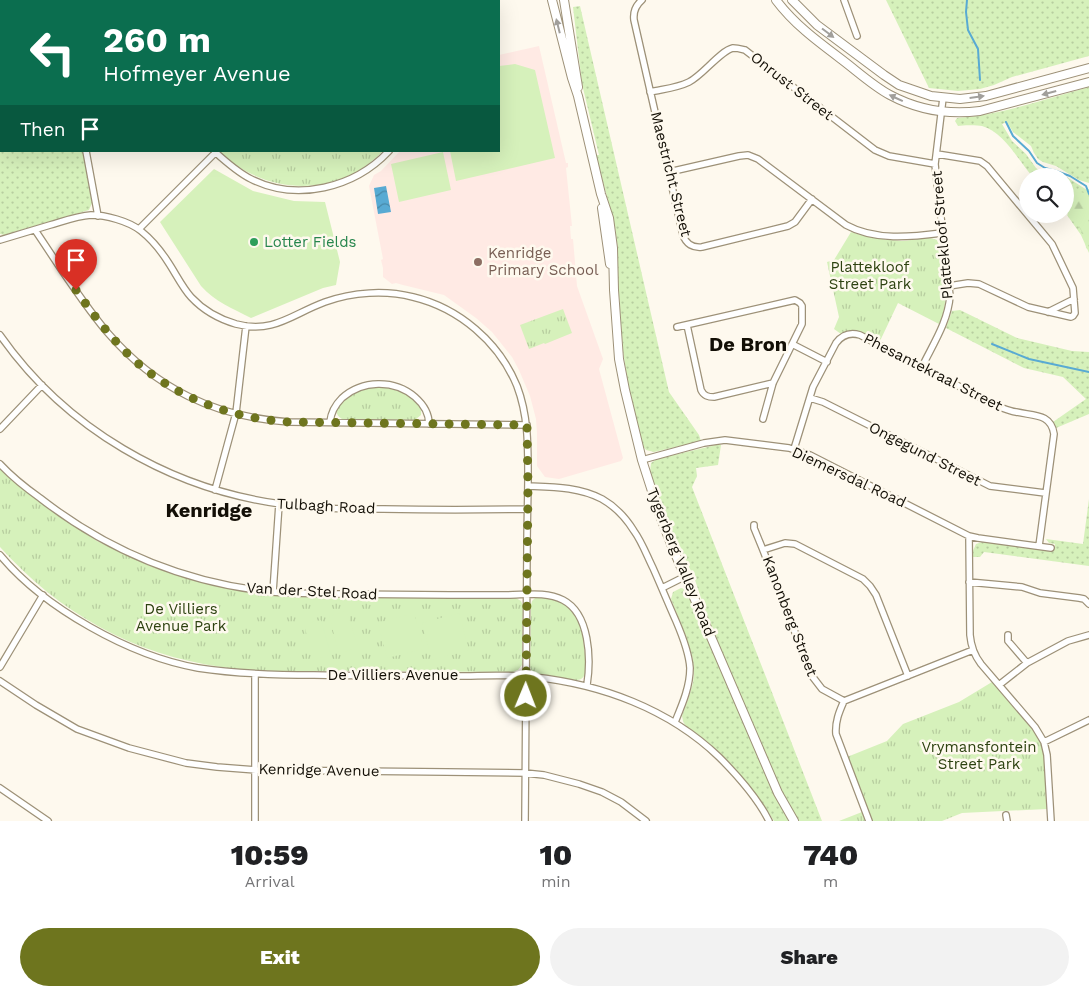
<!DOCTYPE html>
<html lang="en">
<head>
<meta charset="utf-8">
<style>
	body { margin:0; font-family:"Work Sans",sans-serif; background:#f2f2f2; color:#202124; height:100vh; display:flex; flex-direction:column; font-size:19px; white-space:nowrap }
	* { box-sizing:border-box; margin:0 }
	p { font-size:16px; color:#757577 }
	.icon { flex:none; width:28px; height:28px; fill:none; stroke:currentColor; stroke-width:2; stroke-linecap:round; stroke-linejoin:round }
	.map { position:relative; height:821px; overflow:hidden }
	.panel { display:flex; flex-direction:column; background:#fff; flex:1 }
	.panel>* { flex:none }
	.banner { position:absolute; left:0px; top:0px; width:500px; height:152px; box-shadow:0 5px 20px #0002; background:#0b6e4f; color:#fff; overflow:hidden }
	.tools { position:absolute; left:1019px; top:168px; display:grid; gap:10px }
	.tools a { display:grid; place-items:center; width:55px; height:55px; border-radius:50%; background:#fff; box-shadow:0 5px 20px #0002; font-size:25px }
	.pin { position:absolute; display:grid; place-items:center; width:42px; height:42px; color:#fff; margin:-51px -21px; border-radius:50% 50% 50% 0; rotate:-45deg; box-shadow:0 0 5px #0007 }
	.pin .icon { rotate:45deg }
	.me { position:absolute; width:55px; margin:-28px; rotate:1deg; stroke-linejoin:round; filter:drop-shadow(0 0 4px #0008) }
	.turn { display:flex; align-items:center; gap:18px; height:105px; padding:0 20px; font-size:22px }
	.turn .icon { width:65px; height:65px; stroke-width:2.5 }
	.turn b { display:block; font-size:35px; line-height:42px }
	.then { display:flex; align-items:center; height:48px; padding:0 20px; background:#0003; gap:10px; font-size:19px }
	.eta { display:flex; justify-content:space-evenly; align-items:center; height:85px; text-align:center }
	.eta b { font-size:30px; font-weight:800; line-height:35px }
	.button { display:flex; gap:10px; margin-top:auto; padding:10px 20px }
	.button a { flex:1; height:58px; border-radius:30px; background:#6e751e; color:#fff; font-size:20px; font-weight:800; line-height:58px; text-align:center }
	.button a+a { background:#f2f2f2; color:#202124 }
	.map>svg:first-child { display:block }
	.education { fill:#ffeae4 }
	.grass { fill:url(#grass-dots) }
	.forest { fill:url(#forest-firs) }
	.park { fill:url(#park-tufts) }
	.pitch { fill:#d6f1bb }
	.water { fill:url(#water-waves) }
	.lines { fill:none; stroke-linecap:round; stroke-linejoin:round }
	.stream { stroke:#58aad3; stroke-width:2 }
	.street-casing { stroke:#9d9178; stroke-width:8 }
	.secondary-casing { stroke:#9d9178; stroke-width:10 }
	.street { stroke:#fff; stroke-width:5.5 }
	.secondary { stroke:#fff; stroke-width:8 }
	.oneway { fill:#a19f9b }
	.route { stroke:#6e751e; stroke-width:9; stroke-dasharray:0 16.2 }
	.leisure-dot { fill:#2e9e5b; stroke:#fef9ee; stroke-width:2 }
	.education-dot { fill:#8d6e63; stroke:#fef9ee; stroke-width:2 }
	.labels { text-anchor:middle; stroke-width:5; stroke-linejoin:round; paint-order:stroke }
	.street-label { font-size:15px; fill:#130f06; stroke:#fef9ee }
	.leisure-label { font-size:15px; fill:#27864d; stroke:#fef9ee; text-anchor:start }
	.education-label { font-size:15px; fill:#785e54; stroke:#fef9ee; text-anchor:start }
	.park-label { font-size:15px; fill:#2d4210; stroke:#fef9ee }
	.district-label { font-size:20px; font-weight:bold; fill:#130f06; stroke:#fef9ee }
</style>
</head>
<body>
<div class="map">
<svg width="1089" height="821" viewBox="0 0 1089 821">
	<defs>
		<pattern id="grass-dots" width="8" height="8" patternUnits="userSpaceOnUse" patternTransform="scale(1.25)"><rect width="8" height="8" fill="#d6f1bb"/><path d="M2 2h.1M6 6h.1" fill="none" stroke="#b7cd9f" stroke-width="1.8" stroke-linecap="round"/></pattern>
		<pattern id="forest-firs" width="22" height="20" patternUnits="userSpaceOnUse" patternTransform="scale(1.25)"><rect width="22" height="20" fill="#d6f1bb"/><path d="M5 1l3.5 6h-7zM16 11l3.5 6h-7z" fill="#b7cd9f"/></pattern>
		<pattern id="park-tufts" width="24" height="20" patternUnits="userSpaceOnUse" patternTransform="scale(1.25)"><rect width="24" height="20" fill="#d6f1bb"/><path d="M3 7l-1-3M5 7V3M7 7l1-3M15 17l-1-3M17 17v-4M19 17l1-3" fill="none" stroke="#b7cd9f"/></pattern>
		<pattern id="water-waves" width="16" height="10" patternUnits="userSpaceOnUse" patternTransform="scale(1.25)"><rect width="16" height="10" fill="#58aad3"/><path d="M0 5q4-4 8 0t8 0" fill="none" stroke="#4889a9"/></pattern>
	</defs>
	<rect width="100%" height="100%" fill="#fef9ee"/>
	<path class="education" d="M539 46 566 163H568V167L566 168 572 226H570L571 239H573L577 286 603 359 599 369 623 458 621 461 559 479 545 477 537 466V433L536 419 530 396 519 370 512 357 492 332 476 318 444 295 403 285 396 283 392 284 383 277V268L381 260 383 259 369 186 374 175 381 171 400 151H499V55Z"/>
	<path class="grass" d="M886 0H1089V56L1012 77 994 85 980 89 958 91 929 88Z
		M580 6 669 392 699 435 701 441 654 452 646 450 642 445 629 390 623 351 618 282V249L615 227 596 155H599L582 84 573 7Z
		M1 84V151H83L92 203 89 210 4 235 0 234V116Z
		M1089 87V183L1079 180 1056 166 1043 162 1038 159 1034 153 1031 146 1013 132 1007 122 1002 124 1012 141 1026 154 1036 168 1041 172 1048 171 1065 176H1032C1018 160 1004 132 982 126 978 125 962 125 958 126L955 121 957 118C1002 115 1045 99 1089 87Z
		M1065 176 1087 190 1089 189V253L1081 235 1067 215 1068 214 1065 210Z
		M960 310 1017 338 1072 351 1089 352V414L1056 428 1053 422 1086 399 1063 377 1024 368 946 328 952 311Z
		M716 445H721L718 465 696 468 697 476 692 487 822 821H798L782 793 708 619 694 577 664 516 650 472 651 463 657 459Z
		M1089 499V566L984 552 980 557H972V553L976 544 982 542 1054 551 1055 544 1049 543 1046 539 1083 544Z
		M681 588 688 590 790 821H774C759 797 742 774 721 754 710 743 697 734 685 725L683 721 682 716 688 700 693 683 694 674 693 659 686 636 671 599 673 592Z"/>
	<path class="forest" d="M1069 185H1075L1077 191 1085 193 1089 189V250L1086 248 1085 239 1081 230 1072 217 1066 199 1065 190Z"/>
	<path class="park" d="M168 0H444V1H169Z
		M219 151H383C337 199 265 196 219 151Z
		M851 232C867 237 885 240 902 241 913 241 927 235 937 240L940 246C943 271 951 300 939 324L898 303 880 341C867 335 855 326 841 334L834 329 839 317 827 262 834 260Z
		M563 309 572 333 545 344 544 343 529 349 520 325Z
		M370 387C386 386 424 393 421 415L415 420 342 419C323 407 360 390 370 387Z
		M0 468 22 488 53 512 97 541 150 566 187 578 208 584 251 593 291 597 516 598 521 601 523 606 522 665 518 670 513 672C458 672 402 671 347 671 305 671 263 673 222 667 134 655 59 613 0 547Z
		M535 598C555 596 572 604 580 623 583 630 583 639 584 647 585 655 588 667 585 674 583 679 580 680 575 680L535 673 532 671 530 668 531 605 532 601Z
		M992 682 1033 730 1040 740 1044 755 1047 809 962 813 942 821H872L847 757 887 741 903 724 959 702Z
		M862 812 865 821H839Z"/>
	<path class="pitch" d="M515 64 535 70 555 158 456 181 450 151H499V66Z
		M443 152 451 190 399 202 391 164Z
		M214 169 253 191 294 201 325 202 340 262 336 285 323 288 251 318C232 308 215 302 201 286L160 222Z
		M347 611 358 648 339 653 329 616Z
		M414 613 424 649 387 658 378 623Z
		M459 613 469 650 432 660 422 623Z
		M321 620 331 655 313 660 304 624Z"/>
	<path class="water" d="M386 186 391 212 378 214 374 188Z"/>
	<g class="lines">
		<path class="stream" d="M967 0 966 12 968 30 978 49 980 80
			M1006 122 1013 136 1029 151 1037 163 1045 168 1056 171 1070 176 1086 186 1089 194
			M992 344 1029 359 1089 372"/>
		<g class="street-casing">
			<path id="street" d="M57 0V1
				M165 0V1
				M448 0V1
				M642 0C635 6 633 12 634 20L683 235C686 244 693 248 702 247L788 226 795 222 812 199
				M844 0 857 36
				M0 28 1 0
				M650 92C663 89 677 88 689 82 703 75 720 51 733 48 738 48 741 49 745 50L875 150 889 156 935 164
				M86 151 98 216
				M214 151C225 161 237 172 251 179 297 202 354 188 389 151
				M937 154 980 161 987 166 1052 244 1073 288 1075 313 1073 316 1071 317 1028 307 979 284 968 283 949 286
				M669 172 739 156 748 155 758 159 846 225C875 241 911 237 942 233
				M139 229 215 153
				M35 230C58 264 80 300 107 332 156 389 215 417 289 422L527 425
				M0 240C17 235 33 230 50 225 64 221 77 216 91 215 105 215 129 221 141 231 151 239 161 251 168 262 176 274 182 287 191 297 203 310 219 319 236 324 274 334 292 314 325 302 353 292 385 290 413 297 459 308 499 342 517 386 528 415 528 444 528 474 528 499 527 523 527 548 526 639 526 730 525 821
				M1048 312 1074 299
				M687 325 701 390C704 396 708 397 714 397L773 383
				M677 327 795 300 800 303 802 306V324L773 383 763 419
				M0 335C65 428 170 489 281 504 315 509 349 509 383 509 431 510 479 510 528 509
				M792 344 827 362
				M922 367C933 344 948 322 950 296L936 174 935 164 943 98
				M810 398 823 402 990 486 1045 493
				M330 422C331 412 335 405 342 398 362 380 394 379 415 397 423 404 429 412 429 424
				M0 429 42 385
				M794 449 813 387 836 343C842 335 850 332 860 335L997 406C1003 408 1009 411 1016 412 1033 416 1051 413 1054 434L1039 546
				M642 460 704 443 725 440 789 448 810 455 969 536 978 538 1051 548
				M0 464C12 477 26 488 40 498 108 551 186 583 272 592 295 594 318 593 340 594 377 594 413 595 450 595 469 595 488 595 507 595 525 595 546 591 563 600 590 614 591 659 587 685
				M528 486C554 487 579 487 602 499 616 507 626 518 634 531 642 542 647 556 653 568 661 586 668 603 676 621 682 635 689 652 690 668 690 687 682 705 675 722
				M215 490 236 413 246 326
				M754 525V528L763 550
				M969 536 970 635C971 646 974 655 981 664L1035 727 1044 742 1047 755 1051 821
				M0 555C44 608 130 656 198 668 237 674 275 675 314 675 361 676 409 675 456 676 481 676 508 674 533 677 601 684 669 709 719 757 738 776 757 797 769 821
				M969 582 1022 587 1040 593 1079 598 1084 599 1089 604
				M662 588 686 576
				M273 592 279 504
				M1008 635V641L1027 663
				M0 667 43 595
				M0 681 36 705 77 729 129 748 186 763 217 767 256 770 446 772 525 773 544 775 579 784 602 792 621 802 646 821
				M999 685 1027 663 1068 641 1089 635
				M844 701 822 689 812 676 763 550 785 543 795 544 863 579 870 586 876 595 908 676
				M1044 742 1089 720
				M0 788 48 821
				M1006 815 1007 821
				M255 821V674
				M869 821 836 734C835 722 839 712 844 701L973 650"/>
		</g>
		<g class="secondary-casing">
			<path id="secondary" d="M552 0 572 78 578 96 601 194 609 218 613 248 614 290 619 359 625 390 642 460 659 513 671 544 778 793 794 821
				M564 0 578 87
				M776 0C794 24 817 41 841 59 857 71 873 86 890 95 918 110 948 115 980 111L1089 82
				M792 0 817 25 884 75 899 85 931 96 960 99 986 96 1089 68
				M602 208 610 264"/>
		</g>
		<use href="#street" class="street"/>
		<use href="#secondary" class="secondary"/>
	</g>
	<defs><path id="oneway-solid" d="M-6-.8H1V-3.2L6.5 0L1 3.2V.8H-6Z" transform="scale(1.25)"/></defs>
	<g class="oneway">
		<use href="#oneway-solid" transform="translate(558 26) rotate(-104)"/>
		<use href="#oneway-solid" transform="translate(828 33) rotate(37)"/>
		<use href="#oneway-solid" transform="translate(1049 93) rotate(165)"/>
		<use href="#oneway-solid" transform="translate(977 97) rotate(-8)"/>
		<use href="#oneway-solid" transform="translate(896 98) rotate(-155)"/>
	</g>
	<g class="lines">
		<path class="route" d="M76 290C90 310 104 329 121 347 165 394 226 418 289 422L527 425 528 486 526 696"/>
	</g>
	<circle class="leisure-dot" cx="254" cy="242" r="5"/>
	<circle class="education-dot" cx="478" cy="262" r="5"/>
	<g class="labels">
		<g class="street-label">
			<text transform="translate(792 86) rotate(38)" y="5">Onrust Street</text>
			<text transform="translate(671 174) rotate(76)" y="5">Maestricht Street</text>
			<text transform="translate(942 235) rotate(-95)" y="5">Plattekloof Street</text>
			<text transform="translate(933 372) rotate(27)" y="5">Phesantekraal Street</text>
			<text transform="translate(925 454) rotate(27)" y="5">Ongegund Street</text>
			<text transform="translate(849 477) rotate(25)" y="5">Diemersdal Road</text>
			<text transform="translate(326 506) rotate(3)" y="5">Tulbagh Road</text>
			<text transform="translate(681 562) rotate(68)" y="5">Tygerberg Valley Road</text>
			<text transform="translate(312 591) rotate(3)" y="5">Van der Stel Road</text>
			<text transform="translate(790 616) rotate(69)" y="5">Kanonberg Street</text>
			<text x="393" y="680">De Villiers Avenue</text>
			<text transform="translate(319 770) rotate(1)" y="5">Kenridge Avenue</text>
		</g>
		<g class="leisure-label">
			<text x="264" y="247">Lotter Fields</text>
		</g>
		<g class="education-label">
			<text x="488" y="258">Kenridge<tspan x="488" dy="17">Primary School</tspan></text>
		</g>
		<g class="park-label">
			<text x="870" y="272">Plattekloof<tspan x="870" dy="17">Street Park</tspan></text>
			<text x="181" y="614">De Villiers<tspan x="181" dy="17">Avenue Park</tspan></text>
			<text x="979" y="752">Vrymansfontein<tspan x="979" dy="17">Street Park</tspan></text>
		</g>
		<g class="district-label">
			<text x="748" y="351">De Bron</text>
			<text x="209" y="517">Kenridge</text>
		</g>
	</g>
</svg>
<div class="tools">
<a><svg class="icon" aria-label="search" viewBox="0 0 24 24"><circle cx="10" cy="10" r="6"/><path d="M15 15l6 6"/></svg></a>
</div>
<div class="pin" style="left:76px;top:290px;background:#d93025"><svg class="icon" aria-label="arrive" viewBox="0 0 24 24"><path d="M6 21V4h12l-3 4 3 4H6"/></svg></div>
<svg class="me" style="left:526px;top:696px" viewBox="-20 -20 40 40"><circle r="17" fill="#6e751e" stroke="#fff" stroke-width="3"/><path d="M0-11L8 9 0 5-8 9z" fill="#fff"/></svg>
<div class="banner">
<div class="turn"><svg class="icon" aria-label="left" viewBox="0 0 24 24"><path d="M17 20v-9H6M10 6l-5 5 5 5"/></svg><div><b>260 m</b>Hofmeyer Avenue</div></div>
<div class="then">Then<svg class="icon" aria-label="arrive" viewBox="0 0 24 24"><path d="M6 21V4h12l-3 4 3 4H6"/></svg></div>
</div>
</div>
<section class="panel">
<div class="eta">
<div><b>10:59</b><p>Arrival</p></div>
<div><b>10</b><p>min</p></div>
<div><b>740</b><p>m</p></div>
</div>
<div class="button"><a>Exit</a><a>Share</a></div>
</section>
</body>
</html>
